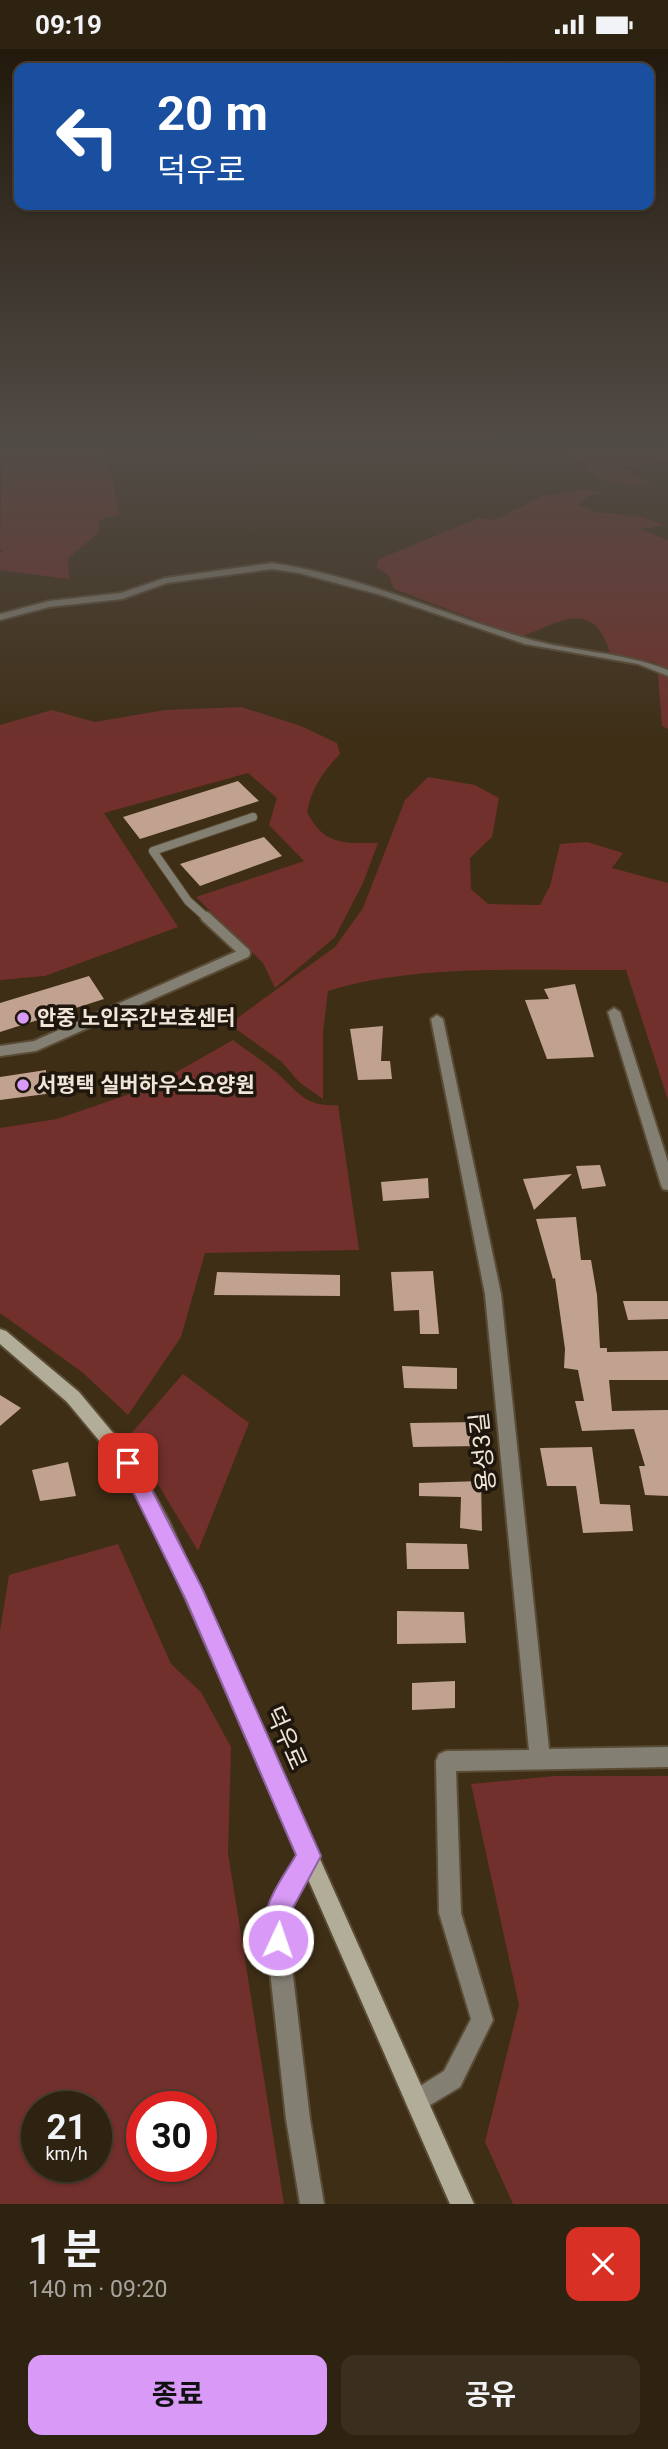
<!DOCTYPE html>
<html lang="ko">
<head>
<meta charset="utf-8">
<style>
	body { margin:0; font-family:Roboto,"Noto Sans KR",sans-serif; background:#3a2f1e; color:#f1f3f6; height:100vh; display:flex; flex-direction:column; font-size:26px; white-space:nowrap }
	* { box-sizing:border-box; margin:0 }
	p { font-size:23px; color:#a7a49f }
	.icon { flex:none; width:38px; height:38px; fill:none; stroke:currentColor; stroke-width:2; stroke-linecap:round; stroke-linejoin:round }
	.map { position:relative; height:2155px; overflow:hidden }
	.side { display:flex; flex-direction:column; background:#2e2210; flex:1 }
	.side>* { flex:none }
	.banner { position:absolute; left:14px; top:14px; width:640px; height:147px; border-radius:14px; box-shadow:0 2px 5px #0004,0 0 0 2px #493f30; background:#1a4fa0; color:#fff; overflow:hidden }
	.speed { position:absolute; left:21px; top:2042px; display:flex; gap:14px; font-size:35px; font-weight:700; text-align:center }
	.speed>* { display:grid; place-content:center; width:91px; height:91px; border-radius:50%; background:#2e2210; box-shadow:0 2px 5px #0004,0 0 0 2px #493f30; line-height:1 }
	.speed small { font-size:18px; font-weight:400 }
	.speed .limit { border:10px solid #d22; background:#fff; color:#111 }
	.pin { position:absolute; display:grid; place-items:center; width:60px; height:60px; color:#fff; margin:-30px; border-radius:14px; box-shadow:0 4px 10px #0006 }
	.me { position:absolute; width:77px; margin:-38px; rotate:3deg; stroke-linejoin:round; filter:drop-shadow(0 0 5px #0008) }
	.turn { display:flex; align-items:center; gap:24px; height:147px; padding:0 28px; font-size:32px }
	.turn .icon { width:91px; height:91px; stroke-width:2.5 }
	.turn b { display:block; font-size:49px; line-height:60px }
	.round { display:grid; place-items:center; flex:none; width:74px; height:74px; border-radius:14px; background:#3a2f1e }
	.overview { display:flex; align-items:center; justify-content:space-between; height:119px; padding:0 28px }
	h1 { font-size:42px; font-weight:700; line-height:52px }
	.cta { display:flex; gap:14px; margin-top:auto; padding:14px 28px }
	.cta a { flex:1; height:80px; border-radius:14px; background:#d99af7; color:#111; font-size:28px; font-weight:700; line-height:80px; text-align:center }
	.cta a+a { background:#3a2f1e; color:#f1f3f6 }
	.status { display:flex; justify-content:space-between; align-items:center; height:49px; padding:0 35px; background:#2e2210; direction:ltr }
	.status svg { height:19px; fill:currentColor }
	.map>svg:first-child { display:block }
	.green { fill:#71302b; fill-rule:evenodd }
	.building { fill:#c1a291 }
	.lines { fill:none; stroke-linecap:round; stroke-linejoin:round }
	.lane-far1-casing { stroke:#5a4b35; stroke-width:10 }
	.lane-casing { stroke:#5a4b35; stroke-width:14 }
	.street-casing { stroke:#5a4b35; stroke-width:4 }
	.secondary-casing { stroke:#5a4b35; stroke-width:4 }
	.lane-far1 { stroke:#838073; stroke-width:8 }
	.lane { stroke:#838073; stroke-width:10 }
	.street { fill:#838073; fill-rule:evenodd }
	.secondary { fill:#b1ad98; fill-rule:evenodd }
	.route { fill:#d99af7; stroke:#8d64a1; stroke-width:2 }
	.poi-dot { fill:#d99af7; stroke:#1f170d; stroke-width:2.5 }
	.labels { text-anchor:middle; stroke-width:7; stroke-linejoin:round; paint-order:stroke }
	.poi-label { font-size:21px; font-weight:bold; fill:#f0e5d7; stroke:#1f170d; text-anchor:start }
	.near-street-label { font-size:24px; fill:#f0e5d7; stroke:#1f170d }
</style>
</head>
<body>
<div class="status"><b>09:19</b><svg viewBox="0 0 49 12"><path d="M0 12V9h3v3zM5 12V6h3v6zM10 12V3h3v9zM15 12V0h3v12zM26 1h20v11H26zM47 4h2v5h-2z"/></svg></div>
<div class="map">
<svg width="668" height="2155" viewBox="0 0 668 2155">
	<rect width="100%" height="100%" fill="#3e2e16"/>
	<path class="green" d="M2 394 99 395 112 428 119 466 99 471 98 484 68 509 69 530 0 521V503L4 502 0 500Z
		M563 394H668V413L621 418 654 435C605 437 594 433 563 394Z
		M582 441 607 443 589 447 578 455 594 463 638 467 665 476 639 480 668 491V680L662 677 657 614 610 605C595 548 559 573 521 588L394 540 389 527 376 517 379 510 479 469 495 471 542 447Z
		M241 658 301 677 337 694 340 705C323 723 312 738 307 763 324 797 344 794 378 794L363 834 335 888 275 939 263 914 196 848 304 812 269 776 277 749 248 724 104 764 178 878 45 927 0 931V676L52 661 95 673 165 661Z
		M428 728 475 736 499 749 492 788 470 809 471 840 488 855 540 856 550 837 560 795 587 793 623 804 612 819 668 834V1051L626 921C533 922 416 914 328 942L323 984V1050L299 1033 282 1013 229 975 335 898 363 859 405 751Z
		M233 991C247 1002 264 1012 277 1024 300 1044 304 1058 338 1056L359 1201 205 1204 181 1288 128 1366 82 1323 0 1264V1079L57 1070 150 1038Z
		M183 1325 249 1374 198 1502 129 1387Z
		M118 1495 171 1615 201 1643 231 1698 228 1804 284 2155H0V1582L9 1526ZM37 2058H96V2118H37ZM142 2058H201V2118H142Z
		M555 1727H668V2155H513L485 2093 519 1956 471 1735Z"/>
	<path class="building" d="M238 732 259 752 140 790 123 768Z
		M264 788 282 807 200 837 180 815Z
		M89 927 104 950 0 983V954Z
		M575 935 594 1008 547 1010 525 951 549 950 544 940Z
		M383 977 381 1012H390L392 1030 358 1031 350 980Z
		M46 1021V1045L0 1051V1028Z
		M600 1116 606 1137 582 1140 576 1117Z
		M572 1125 534 1161 523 1130Z
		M428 1129 429 1149 383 1152 381 1133Z
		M576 1168 581 1211H591L597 1246 600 1299H607V1303L668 1302V1331H609L612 1362 668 1361V1447L645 1446 639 1417H645L634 1380 582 1382 575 1352H584L578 1321 564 1319 565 1300 555 1229 553 1230 536 1170Z
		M433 1222 439 1285H420L419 1261 394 1262 391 1223Z
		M217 1223 340 1226V1247L214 1246Z
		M623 1252H668V1270L628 1271Z
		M402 1317 457 1319V1340L404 1339Z
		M0 1346 21 1359 0 1377Z
		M478 1373 480 1397 413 1398 410 1374Z
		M592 1398 600 1455 630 1456 633 1482 583 1484 576 1437H547L540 1399Z
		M68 1413 76 1447 40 1452 32 1421Z
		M481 1432 482 1482 460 1479 461 1448 419 1447V1434Z
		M406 1494 467 1495 469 1520H407Z
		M397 1562 464 1563 466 1594 397 1595Z
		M455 1632V1659L412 1661V1634Z"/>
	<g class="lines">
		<g class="lane-far1-casing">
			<path id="lane-far1" d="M208 870 188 852 153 802 253 768"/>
		</g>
		<g class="lane-casing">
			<path id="lane" d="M0 1002 35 997 245 904 206 868"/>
		</g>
		<g class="street-casing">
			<path id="street" d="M272 514C361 527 442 565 528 590 574 603 623 603 668 621V627L638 615 525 595 381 546 299 524 272 520 167 534 122 550 49 558 0 571V565L49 552 121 544 165 529Z
				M614 959 620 963 668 1113V1141L663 1140 661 1136 608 963Z
				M437 966 443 970 501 1245 549 1700 668 1698V1718L456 1722 461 1864 493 1971 460 2038 417 2064 409 2060 405 2052 409 2044 444 2022 471 1970 439 1864 436 1712 439 1705 446 1702 529 1701 485 1245 431 970Z
				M309 1797 316 1800 319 1807 286 1868 310 2070 324 2155H300L286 2070 264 1866 302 1800Z"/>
		</g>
		<g class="secondary-casing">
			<path id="secondary" d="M0 1280 6 1282 79 1343 134 1409 169 1472 474 2155H450L156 1482 122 1419 67 1353 0 1295Z"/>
		</g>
		<use href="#lane-far1" class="lane-far1"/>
		<use href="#lane" class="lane"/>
		<use href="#street" class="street"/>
		<use href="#secondary" class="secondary"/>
	</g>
	<linearGradient id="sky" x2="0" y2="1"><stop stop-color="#22190c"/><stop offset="0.57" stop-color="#524c47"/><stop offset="1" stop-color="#524c47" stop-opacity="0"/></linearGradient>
	<rect width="668" height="696" fill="url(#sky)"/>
	<path class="route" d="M128 1406 135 1408 202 1539 321 1807 288 1868 291 1891 287 1900 278 1904 270 1900C254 1863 278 1837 296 1806L186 1551 119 1414 121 1408Z"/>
	<g class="poi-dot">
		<circle cx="23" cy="969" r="7"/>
		<circle cx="23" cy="1036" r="7"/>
	</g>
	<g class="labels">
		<g class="poi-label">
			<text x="37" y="976">안중 노인주간보호센터</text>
			<text x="37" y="1043">서평택 실버하우스요양원</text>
		</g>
		<g class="near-street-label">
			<text transform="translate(483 1403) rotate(-96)" y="8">용성3길</text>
			<text transform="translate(286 1689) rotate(66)" y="8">덕우로</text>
		</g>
	</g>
</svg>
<div class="speed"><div>21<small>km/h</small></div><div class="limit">30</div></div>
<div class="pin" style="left:128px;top:1414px;background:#d93025"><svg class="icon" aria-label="arrive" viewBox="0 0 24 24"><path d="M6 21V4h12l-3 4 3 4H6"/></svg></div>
<svg class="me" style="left:278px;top:1891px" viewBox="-20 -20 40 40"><circle r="17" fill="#d99af7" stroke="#fff" stroke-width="3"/><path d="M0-11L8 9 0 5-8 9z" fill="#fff"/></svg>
<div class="banner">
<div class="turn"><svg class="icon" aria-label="left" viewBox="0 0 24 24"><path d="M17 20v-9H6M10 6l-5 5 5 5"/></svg><div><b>20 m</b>덕우로</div></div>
</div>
</div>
<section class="side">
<div class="overview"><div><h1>1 분</h1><p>140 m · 09:20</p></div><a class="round" style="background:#d93025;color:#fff"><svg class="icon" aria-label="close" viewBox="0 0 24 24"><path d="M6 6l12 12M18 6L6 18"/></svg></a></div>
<div class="cta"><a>종료</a><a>공유</a></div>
</section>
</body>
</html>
